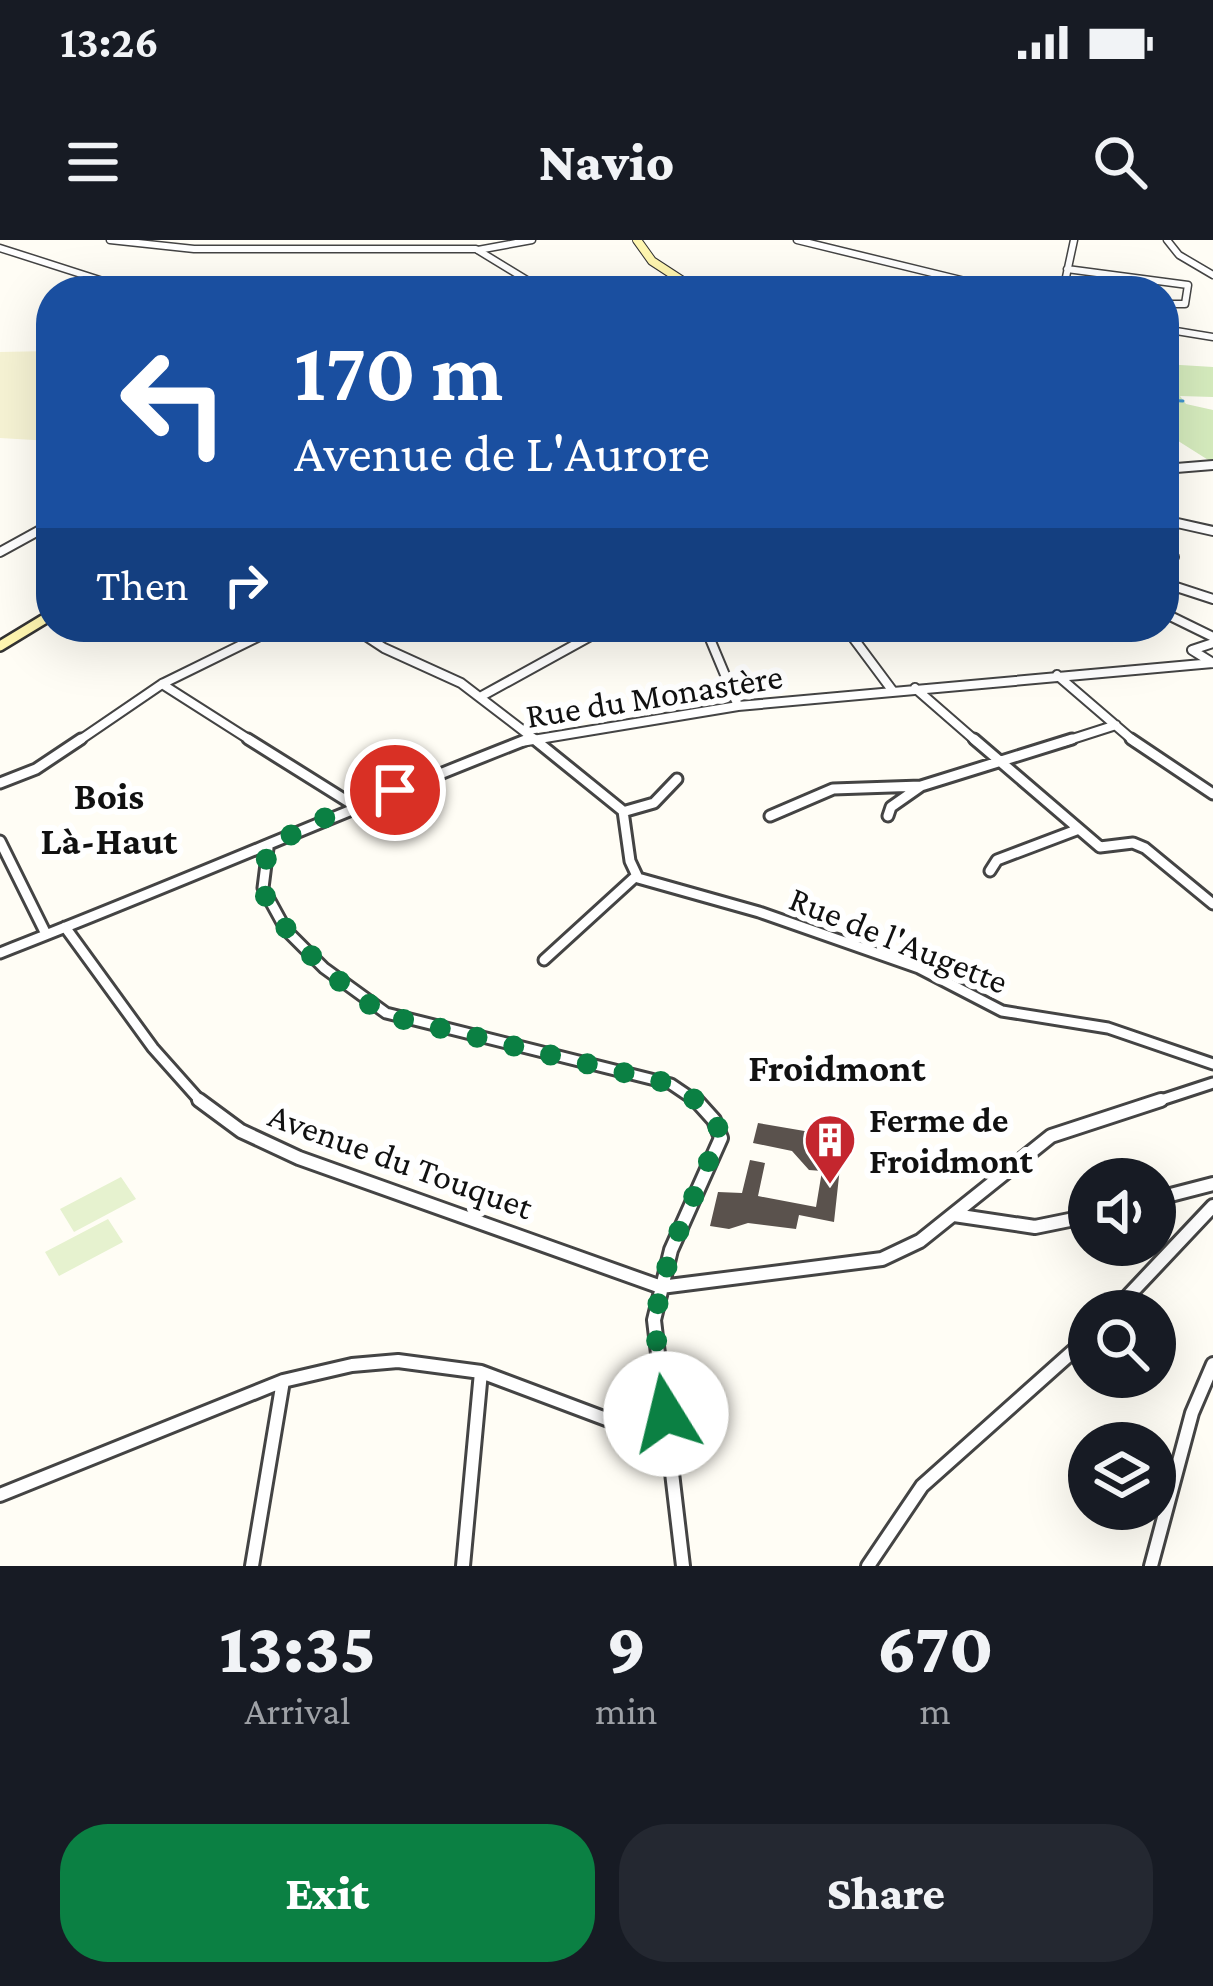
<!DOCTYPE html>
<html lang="en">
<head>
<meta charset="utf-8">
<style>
	body { margin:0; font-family:"Crimson Pro",serif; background:#242831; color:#f1f3f6; height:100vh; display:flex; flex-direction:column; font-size:45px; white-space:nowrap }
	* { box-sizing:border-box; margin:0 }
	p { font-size:39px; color:#9ea1a6 }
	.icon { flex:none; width:66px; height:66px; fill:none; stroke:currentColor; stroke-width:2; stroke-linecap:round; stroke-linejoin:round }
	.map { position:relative; height:1326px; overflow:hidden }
	.side { display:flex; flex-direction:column; background:#171b24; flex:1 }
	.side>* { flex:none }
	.top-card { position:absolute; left:36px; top:36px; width:1143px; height:366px; border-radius:48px; box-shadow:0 12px 48px #0002; background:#1a4fa0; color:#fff; overflow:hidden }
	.fabs { position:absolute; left:1068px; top:918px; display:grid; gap:24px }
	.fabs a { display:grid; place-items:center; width:108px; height:108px; border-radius:50%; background:#171b24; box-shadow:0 12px 48px #0002; font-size:60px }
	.pin { position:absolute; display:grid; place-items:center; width:102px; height:102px; color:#fff; margin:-51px; border:6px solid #fff; border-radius:50%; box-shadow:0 3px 12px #0007 }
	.me { position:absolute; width:132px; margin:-66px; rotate:351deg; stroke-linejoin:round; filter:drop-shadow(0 0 9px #0008) }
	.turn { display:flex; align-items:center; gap:42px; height:252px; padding:0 60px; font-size:54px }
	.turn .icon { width:156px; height:156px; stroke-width:2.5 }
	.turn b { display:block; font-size:84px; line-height:102px }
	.then { display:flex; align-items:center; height:114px; padding:0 60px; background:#0003; gap:24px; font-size:45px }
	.eta { display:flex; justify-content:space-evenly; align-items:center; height:204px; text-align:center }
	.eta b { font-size:72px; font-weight:800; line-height:84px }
	.cta { display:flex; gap:24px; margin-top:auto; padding:24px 60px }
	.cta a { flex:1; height:138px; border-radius:48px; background:#0b8043; color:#fff; font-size:48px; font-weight:800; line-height:138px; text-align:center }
	.cta a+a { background:#242831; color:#f1f3f6 }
	.status { display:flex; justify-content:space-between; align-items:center; height:84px; padding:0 60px; background:#171b24; direction:ltr }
	.status svg { height:33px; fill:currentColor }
	header { display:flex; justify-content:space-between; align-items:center; height:156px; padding:0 60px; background:#171b24; font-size:54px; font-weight:800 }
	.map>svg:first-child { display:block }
	.farmland { fill:#f6f3d4 }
	.green { fill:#d5ebbd }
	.pitch { fill:#e6f2cf }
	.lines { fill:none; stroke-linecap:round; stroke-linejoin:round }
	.stream { stroke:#3f96cf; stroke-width:3 }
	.building { fill:#5a524d }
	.minor-far3-casing { stroke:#444; stroke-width:9 }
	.minor-far2-casing { stroke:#444; stroke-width:12 }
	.minor-far1-casing { stroke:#444; stroke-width:15 }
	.minor-casing { stroke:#444; stroke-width:18 }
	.tertiary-far1-casing { stroke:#444; stroke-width:9 }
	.tertiary-casing { stroke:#444; stroke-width:12 }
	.secondary-far1-casing { stroke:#333; stroke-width:10 }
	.secondary-casing { stroke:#333; stroke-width:14 }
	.minor-far3 { stroke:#fff; stroke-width:6 }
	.minor-far2 { stroke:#fff; stroke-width:8 }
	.minor-far1 { stroke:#fff; stroke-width:9 }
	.minor { stroke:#fff; stroke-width:12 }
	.tertiary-far1 { stroke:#fff; stroke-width:6 }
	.tertiary { stroke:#fff; stroke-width:8 }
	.secondary-far1 { stroke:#fff6b0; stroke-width:8 }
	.secondary { stroke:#fff6b0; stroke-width:9 }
	.route { stroke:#0b8043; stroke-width:21; stroke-dasharray:0 37.8 }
	.labels { text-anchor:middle; stroke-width:12; stroke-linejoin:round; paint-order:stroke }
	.street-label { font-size:36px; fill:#111; stroke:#fff }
	.poi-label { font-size:36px; font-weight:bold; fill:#111; stroke:#fff; text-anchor:start }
	.neighbourhood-label { font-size:39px; font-weight:bold; fill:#111; stroke:#fff }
</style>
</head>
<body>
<div class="status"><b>13:26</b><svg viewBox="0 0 49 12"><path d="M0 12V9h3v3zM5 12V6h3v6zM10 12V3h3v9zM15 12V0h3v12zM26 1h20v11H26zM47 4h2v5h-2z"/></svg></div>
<header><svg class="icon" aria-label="menu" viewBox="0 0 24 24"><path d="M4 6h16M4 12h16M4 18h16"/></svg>Navio<svg class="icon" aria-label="search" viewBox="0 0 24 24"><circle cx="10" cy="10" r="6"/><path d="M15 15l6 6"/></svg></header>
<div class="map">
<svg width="1213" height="1326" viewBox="0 0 1213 1326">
	<rect width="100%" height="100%" fill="#fffdf5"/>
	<path class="farmland" d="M51 111V201L0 198V112Z"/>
	<path class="green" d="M1164 124 1213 127V157L1180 156 1186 164 1213 170V223L1164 192Z"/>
	<path class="pitch" d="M121 937 136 959 74 992 60 969Z
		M108 979 123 1002 59 1036 45 1012Z"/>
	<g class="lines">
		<path class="stream" d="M1164 160 1183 161"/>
	</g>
	<path class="building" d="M758 883 828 895 842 909 834 982 799 975 796 989 748 983 729 989 710 986 718 952 742 953 750 920 765 923 758 956 816 967 822 931 809 930 792 911 753 903Z"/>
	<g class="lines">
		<g class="minor-far3-casing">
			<path id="minor-far3" d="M797 0 1006 51
				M1167 0 1179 15 1213 35
				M0 8 134 51
				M478 10 532 0
				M1067 29 1188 45 1185 64H1164
				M1063 51 1074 0
				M1164 89 1213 97"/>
		</g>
		<g class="minor-far2-casing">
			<path id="minor-far2" d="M1164 229 1213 225
				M1164 280 1213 291
				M1164 308 1174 317 1164 325
				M0 312 51 284
				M352 387 384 408 461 443 538 502
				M705 387 738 466
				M853 387 854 399 892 450
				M1213 403 1192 410 1213 423
				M1057 435 1135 502
				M162 444 253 502
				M915 448 977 502
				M480 457 607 387
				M77 502 162 444 278 387
				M521 502 738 466 1213 423
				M1063 502 1116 485"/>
		</g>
		<g class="minor-far1-casing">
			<path id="minor-far1" d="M248 499 355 566
				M534 499 623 571 630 621 638 638 759 672 919 728 1002 771 1108 788 1213 824
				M974 499 1100 607 1133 603 1145 608 1213 664
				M1131 499 1213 554
				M0 543 36 529 81 499
				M626 571 654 563 677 539
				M770 576 833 549 921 546 1072 499
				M888 576 891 567 921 546
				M0 601 46 694
				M268 608 263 648 286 690 324 728 386 773 671 844 699 863
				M990 631 997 620 1079 589
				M65 687 153 808 202 863
				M0 713C178 644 351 568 528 499
				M544 720 635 637
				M1152 863 1213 843"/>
		</g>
		<g class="minor-casing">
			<path id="minor" d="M199 860 241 891 299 918 661 1047 882 1019 920 1001 1051 896 1161 860
				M1155 959 1213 944
				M954 975 1035 987 1089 976
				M1114 1071 1213 966
				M0 1255 283 1141 352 1125 398 1121 481 1132 670 1203
				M252 1326 283 1141
				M463 1326 481 1132
				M683 1326 654 1080 671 1010 721 898 714 880 696 860
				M868 1326 922 1246 1089 1097
				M1151 1326 1192 1173 1213 1124"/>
		</g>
		<g class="tertiary-far1-casing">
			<path id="tertiary-far1" d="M110 0 194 9H476L545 51"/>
		</g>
		<g class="tertiary-casing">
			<path id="tertiary" d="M1164 343 1213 359
				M1164 373 1213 397"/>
		</g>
		<g class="secondary-far1-casing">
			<path id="secondary-far1" d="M637 0 652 21 698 51"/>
		</g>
		<g class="secondary-casing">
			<path id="secondary" d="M0 406 51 375"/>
		</g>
		<use href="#minor-far3" class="minor-far3"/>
		<use href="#minor-far2" class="minor-far2"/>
		<use href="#minor-far1" class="minor-far1"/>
		<use href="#minor" class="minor"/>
		<use href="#tertiary-far1" class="tertiary-far1"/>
		<use href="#tertiary" class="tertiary"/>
		<use href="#secondary-far1" class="secondary-far1"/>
		<use href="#secondary" class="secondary"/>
	</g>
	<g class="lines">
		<path class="route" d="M395 550 312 583 268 608C267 623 259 639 265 655 278 691 354 759 389 776L671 844 703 865 721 892 671 1010 654 1080 666 1174"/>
	</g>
	<defs>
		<g id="building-pin" transform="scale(2.7)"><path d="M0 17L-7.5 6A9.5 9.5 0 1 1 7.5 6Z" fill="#c4262e" stroke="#fff"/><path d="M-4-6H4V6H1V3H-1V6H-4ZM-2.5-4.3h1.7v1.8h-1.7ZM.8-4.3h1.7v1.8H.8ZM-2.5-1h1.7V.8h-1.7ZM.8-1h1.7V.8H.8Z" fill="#fff"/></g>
	</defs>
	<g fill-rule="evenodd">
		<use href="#building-pin" x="830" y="900"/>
	</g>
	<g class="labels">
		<g class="street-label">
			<text transform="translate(654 455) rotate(-9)" y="13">Rue du Monastère</text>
			<text transform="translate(899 699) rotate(22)" y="13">Rue de l'Augette</text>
			<text transform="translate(401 920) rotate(20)" y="13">Avenue du Touquet</text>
		</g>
		<g class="poi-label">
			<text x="869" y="892">Ferme de<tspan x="869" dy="41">Froidmont</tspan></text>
		</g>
		<g class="neighbourhood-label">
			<text x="109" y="569">Bois<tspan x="109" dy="45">Là-Haut</tspan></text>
			<text x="837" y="841">Froidmont</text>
		</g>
	</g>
</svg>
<div class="fabs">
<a><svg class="icon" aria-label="sound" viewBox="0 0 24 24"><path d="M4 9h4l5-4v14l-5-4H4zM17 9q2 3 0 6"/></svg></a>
<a><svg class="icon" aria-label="search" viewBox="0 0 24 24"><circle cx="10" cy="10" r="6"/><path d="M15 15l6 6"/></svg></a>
<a><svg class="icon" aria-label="layers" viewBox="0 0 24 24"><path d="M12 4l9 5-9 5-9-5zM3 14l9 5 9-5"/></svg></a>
</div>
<div class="pin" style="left:395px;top:550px;background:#d93025"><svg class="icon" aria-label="arrive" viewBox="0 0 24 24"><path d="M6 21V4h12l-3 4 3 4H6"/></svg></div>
<svg class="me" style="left:666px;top:1174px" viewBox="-20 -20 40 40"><circle r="19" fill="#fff"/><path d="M0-13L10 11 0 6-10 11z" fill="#0b8043"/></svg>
<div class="top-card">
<div class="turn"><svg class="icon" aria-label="left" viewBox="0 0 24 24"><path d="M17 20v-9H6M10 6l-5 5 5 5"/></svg><div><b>170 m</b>Avenue de L'Aurore</div></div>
<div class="then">Then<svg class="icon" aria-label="right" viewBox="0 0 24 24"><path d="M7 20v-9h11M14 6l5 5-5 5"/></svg></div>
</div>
</div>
<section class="side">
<div class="eta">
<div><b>13:35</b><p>Arrival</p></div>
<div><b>9</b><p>min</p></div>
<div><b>670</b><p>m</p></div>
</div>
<div class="cta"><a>Exit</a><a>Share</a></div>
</section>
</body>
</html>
